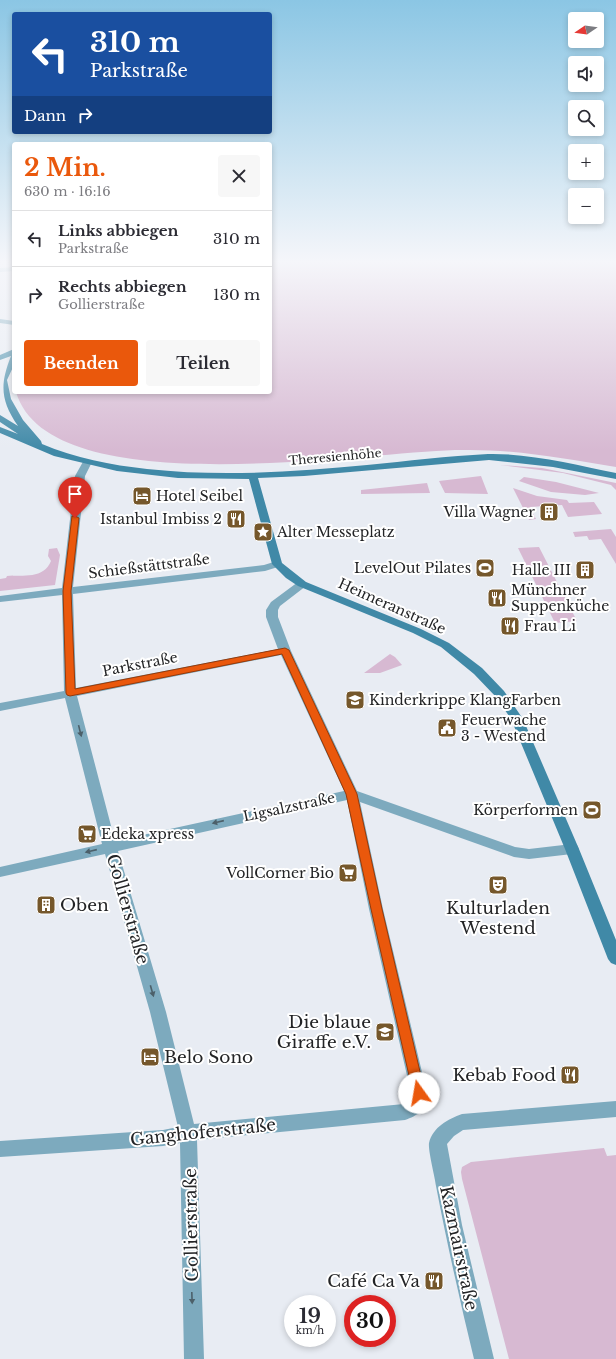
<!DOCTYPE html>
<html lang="de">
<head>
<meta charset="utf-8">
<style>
	body { margin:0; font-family:"Libre Baskerville",serif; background:#f7f7f7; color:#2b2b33; height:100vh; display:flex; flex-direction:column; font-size:15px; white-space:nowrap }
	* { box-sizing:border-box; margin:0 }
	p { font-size:13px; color:#7c7c81 }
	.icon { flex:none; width:22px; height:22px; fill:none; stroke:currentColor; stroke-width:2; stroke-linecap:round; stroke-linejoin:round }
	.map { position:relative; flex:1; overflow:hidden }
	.side { position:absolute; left:12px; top:142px; width:260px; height:252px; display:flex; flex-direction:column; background:#fff; border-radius:4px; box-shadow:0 2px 6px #0003 }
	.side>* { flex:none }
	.banner { position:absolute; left:12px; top:12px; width:260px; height:122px; border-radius:4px; box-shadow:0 2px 6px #0003; background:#1a4fa0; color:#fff; overflow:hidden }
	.needle { width:26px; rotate:257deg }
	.fabs { position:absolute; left:568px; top:12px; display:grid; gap:8px }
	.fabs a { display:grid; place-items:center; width:36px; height:36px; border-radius:4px; background:#fff; box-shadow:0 2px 6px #0003; font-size:20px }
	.speed { position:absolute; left:284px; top:1295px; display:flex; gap:8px; font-size:20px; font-weight:700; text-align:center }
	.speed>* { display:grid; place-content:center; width:52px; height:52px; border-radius:50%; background:#fff; box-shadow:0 2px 6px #0003; line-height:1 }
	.speed small { font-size:10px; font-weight:400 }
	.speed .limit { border:6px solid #d22; background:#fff; color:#111 }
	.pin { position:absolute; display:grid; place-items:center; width:34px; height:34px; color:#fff; margin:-41px -17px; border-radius:50% 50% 50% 0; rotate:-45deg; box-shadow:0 0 4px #0007 }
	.pin .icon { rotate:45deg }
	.me { position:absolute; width:44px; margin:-22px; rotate:347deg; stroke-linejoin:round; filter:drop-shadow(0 0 3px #0008) }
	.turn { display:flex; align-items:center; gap:14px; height:84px; padding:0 12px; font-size:18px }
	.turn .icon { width:52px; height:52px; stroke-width:2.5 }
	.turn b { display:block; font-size:28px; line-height:34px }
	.then { display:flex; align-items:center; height:38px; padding:0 12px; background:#0003; gap:8px; font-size:15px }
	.round { display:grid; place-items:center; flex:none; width:42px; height:42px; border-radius:4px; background:#f7f7f7 }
	.head { display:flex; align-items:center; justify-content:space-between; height:68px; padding:0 12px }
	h1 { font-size:24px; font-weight:700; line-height:30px; color:#ea580c }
	.primary-button { display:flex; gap:8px; margin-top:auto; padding:8px 12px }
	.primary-button a { flex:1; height:46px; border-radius:4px; background:#ea580c; color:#fff; font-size:16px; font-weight:700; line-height:46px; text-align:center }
	.primary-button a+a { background:#f7f7f7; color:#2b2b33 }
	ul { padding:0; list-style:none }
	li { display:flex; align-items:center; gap:12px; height:56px; padding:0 12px; border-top:1px solid #e1e1e2 }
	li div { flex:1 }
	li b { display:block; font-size:15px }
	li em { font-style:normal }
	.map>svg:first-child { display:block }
	.green { fill:#d7b9d2 }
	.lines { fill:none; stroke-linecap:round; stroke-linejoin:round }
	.street { fill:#7daabe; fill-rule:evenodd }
	.secondary { fill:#4089a7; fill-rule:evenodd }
	.oneway { fill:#4c606a }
	.route { fill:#ea580c; stroke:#983908 }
	.labels { text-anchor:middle; stroke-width:4; stroke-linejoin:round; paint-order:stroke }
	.far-street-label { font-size:12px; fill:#232426; stroke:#fff }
	.poi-label { font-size:14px; fill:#232426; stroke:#fff; text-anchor:start }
	.street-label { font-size:14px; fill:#232426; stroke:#fff }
	.near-poi-label { font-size:17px; fill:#232426; stroke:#fff; text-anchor:end }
	.near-street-label { font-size:17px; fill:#232426; stroke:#fff }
</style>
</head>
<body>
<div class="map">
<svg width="616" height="1359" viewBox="0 0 616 1359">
	<rect width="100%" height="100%" fill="#e8ecf3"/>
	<path class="green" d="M270 261H616V467C565 459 515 449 463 450 371 450 50 507 16 392H270Z
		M500 465 542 468 616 483V490L611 485 563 473Z
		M481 476 488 494 445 493 439 481Z
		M524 477 556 482 599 493 585 495 551 492 519 481Z
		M427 483 430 493 361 494V490Z
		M513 488 537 496 567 500 569 503 594 502 602 514 568 517 562 505 530 507 536 519 529 520Z
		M611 529 616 537V564L601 539 589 540 587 536 575 537 573 532Z
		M539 547 577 621 555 623 518 548Z
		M57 548 60 555 55 585 0 591V579L6 578 7 576C23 575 44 579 51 561L48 556 49 549Z
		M390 654 395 657 402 665 380 673H364Z
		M604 1148 607 1156 616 1155V1359H509L462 1179 461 1172 462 1167 471 1162Z"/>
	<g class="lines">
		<path class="street" d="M14 267V271L0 272V268Z
			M0 319 14 321V325L0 323Z
			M87 459 92 462 85 476 73 587 264 565 277 561 282 564 281 566 265 571 73 594 76 688 278 649 266 617V610L271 602 298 582H306L307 584 306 586 280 606 278 610V617L291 651 357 791 515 847 529 849 572 844 577 845 579 849 577 853 572 854 529 859 514 857 360 802 383 909 427 1093C429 1109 418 1115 405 1120L197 1140 204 1359H184L180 1143 163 1146 0 1157V1141L163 1130 178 1127 150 1012 105 854 0 877V867L102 844 65 698 0 711V703L64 691 62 595 0 602V596L62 588 75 476 84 460ZM281 655 344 791 115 841 77 696ZM347 800 369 909 411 1093V1100L404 1104 194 1124 166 1012 118 851Z
			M616 1101V1117L463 1130 454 1136 447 1144 462 1225 494 1359H474C460 1301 447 1244 436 1186 435 1177 428 1151 429 1143 433 1127 448 1119 462 1114Z"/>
		<path class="secondary" d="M14 349V354L12 355H14V365L7 380 11 399 23 420 41 441 42 444C75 458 111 465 147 469 221 477 294 472 367 465 407 461 448 456 488 454 528 453 577 465 616 473V479L553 467 489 460 304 476 258 478 282 563 306 582 421 629 449 643 482 668 504 691 523 719 579 849 616 940V965L611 963 608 959 565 849 511 719 496 697 474 674 441 647 413 633 298 586 286 578 272 564 249 479 178 478 117 471 54 456 0 433V427L18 434 0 422V415L18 426C0 400 0 384 11 356L0 360V355Z"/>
	</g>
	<defs><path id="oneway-solid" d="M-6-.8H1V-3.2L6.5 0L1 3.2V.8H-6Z"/></defs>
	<g class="oneway">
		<use href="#oneway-solid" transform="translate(80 731) rotate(76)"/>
		<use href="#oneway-solid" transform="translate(218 822) rotate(167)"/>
		<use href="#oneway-solid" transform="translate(91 851) rotate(167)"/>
		<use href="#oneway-solid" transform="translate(152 991) rotate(74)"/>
		<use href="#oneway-solid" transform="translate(192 1298) rotate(88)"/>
	</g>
	<linearGradient id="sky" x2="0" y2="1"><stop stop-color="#8bc6e4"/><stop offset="0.58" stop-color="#f5f6fa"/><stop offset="1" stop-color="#f5f6fa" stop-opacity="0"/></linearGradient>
	<rect width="616" height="451" fill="url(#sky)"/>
	<path class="route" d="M72 516H75L79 518 71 591 75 689 285 648 289 650 357 794 382 909 425 1093 424 1097 419 1099 414 1097 413 1093 371 909 346 794 282 654 70 696 67 695 66 693 63 591Z"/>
	<defs>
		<g id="hotel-square" transform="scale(1)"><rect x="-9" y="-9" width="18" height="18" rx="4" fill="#75572b" stroke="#fff"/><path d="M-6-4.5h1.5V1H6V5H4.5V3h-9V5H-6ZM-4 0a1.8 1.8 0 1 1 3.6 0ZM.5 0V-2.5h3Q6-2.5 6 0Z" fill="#fff"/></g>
		<g id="building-square" transform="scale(1)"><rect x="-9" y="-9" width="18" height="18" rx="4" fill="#75572b" stroke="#fff"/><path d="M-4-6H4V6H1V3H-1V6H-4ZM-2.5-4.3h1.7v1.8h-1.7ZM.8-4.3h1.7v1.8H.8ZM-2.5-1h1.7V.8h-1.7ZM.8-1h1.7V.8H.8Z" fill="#fff"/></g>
		<g id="restaurant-square" transform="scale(1)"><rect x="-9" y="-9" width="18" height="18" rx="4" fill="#75572b" stroke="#fff"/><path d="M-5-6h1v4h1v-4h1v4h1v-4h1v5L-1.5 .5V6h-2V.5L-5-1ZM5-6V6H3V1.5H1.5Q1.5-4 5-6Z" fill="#fff"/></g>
		<g id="sight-square" transform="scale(1)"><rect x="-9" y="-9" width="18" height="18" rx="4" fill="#75572b" stroke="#fff"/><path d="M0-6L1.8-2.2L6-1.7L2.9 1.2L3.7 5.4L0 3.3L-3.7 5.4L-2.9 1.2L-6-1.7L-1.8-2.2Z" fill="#fff"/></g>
		<g id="stadium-square" transform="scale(1)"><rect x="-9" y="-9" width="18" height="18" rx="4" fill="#75572b" stroke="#fff"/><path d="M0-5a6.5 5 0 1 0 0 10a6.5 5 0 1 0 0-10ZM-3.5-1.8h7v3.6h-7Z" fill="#fff"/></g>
		<g id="school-square" transform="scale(1)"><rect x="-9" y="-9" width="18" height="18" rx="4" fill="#75572b" stroke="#fff"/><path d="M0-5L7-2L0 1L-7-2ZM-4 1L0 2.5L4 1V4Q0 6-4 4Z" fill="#fff"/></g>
		<g id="civic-square" transform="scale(1)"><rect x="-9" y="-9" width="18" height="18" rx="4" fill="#75572b" stroke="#fff"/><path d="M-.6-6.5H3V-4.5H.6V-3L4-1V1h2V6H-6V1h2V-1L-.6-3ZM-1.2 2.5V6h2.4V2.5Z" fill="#fff"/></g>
		<g id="supermarket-square" transform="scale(1)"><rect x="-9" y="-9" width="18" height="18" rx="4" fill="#75572b" stroke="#fff"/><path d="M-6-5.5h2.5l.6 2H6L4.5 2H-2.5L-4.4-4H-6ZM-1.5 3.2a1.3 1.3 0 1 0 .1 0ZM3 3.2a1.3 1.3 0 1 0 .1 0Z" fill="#fff"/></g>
		<g id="theatre-square" transform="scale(1)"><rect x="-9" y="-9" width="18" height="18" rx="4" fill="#75572b" stroke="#fff"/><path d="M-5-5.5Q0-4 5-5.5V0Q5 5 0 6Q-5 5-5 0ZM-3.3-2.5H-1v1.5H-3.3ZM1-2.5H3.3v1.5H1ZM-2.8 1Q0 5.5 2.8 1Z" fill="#fff"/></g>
	</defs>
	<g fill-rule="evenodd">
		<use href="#hotel-square" x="142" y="496"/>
		<use href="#building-square" x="549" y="512"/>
		<use href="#restaurant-square" x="236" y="519"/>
		<use href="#sight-square" x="263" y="532"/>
		<use href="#stadium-square" x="485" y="568"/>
		<use href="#building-square" x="585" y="570"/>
		<use href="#restaurant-square" x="497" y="598"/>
		<use href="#restaurant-square" x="510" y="626"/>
		<use href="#school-square" x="355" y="700"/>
		<use href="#civic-square" x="447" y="728"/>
		<use href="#stadium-square" x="592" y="810"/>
		<use href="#supermarket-square" x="87" y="834"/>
		<use href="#supermarket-square" x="348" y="873"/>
		<use href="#theatre-square" x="498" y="885"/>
		<use href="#building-square" x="46" y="905"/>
		<use href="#school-square" x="385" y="1032"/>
		<use href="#hotel-square" x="150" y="1057"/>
		<use href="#restaurant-square" x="570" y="1075"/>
		<use href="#restaurant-square" x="434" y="1281"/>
	</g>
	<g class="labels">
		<g class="far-street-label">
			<text transform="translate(335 457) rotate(-5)" y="4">Theresienhöhe</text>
		</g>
		<g class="poi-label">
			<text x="156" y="501">Hotel Seibel</text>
			<text x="535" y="517" text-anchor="end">Villa Wagner</text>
			<text x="222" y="524" text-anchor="end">Istanbul Imbiss 2</text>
			<text x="277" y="537">Alter Messeplatz</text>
			<text x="471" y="573" text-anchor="end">LevelOut Pilates</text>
			<text x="571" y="575" text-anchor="end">Halle III</text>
			<text x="511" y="595">Münchner<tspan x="511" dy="16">Suppenküche</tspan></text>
			<text x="524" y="631">Frau Li</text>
			<text x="369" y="705">Kinderkrippe KlangFarben</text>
			<text x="461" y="725">Feuerwache<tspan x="461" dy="16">3 - Westend</tspan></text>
			<text x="578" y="815" text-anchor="end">Körperformen</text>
			<text x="101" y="839">Edeka xpress</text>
			<text x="334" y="878" text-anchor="end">VollCorner Bio</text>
		</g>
		<g class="street-label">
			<text transform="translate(149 566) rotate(-7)" y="5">Schießstättstraße</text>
			<text transform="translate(392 606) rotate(24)" y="5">Heimeranstraße</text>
			<text transform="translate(140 664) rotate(-11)" y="5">Parkstraße</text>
			<text transform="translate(289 807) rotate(-12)" y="5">Ligsalzstraße</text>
		</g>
		<g class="near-poi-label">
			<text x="60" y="911" text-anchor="start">Oben</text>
			<text x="498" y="914" text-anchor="middle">Kulturladen<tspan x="498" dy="20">Westend</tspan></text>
			<text x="371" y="1028">Die blaue<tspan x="371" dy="20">Giraffe e.V.</tspan></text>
			<text x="164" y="1063" text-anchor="start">Belo Sono</text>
			<text x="556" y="1081">Kebab Food</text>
			<text x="420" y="1287">Café Ca Va</text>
		</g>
		<g class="near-street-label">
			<text transform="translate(128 909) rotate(74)" y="6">Gollierstraße</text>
			<text transform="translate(203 1132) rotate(-6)" y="6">Ganghoferstraße</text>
			<text transform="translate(191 1225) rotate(-91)" y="6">Gollierstraße</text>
			<text transform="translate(459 1248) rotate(78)" y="6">Kazmairstraße</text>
		</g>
	</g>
</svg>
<div class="fabs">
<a><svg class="needle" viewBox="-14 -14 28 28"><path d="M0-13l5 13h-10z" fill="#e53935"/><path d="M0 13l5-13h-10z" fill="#7c7c81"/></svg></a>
<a><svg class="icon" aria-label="sound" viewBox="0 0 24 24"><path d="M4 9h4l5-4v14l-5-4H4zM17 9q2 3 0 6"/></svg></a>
<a><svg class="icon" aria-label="search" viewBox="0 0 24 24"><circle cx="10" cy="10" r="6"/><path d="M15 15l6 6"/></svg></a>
<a>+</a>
<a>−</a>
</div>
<div class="speed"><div>19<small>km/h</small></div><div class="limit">30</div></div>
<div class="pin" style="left:75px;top:518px;background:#d93025"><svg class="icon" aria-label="arrive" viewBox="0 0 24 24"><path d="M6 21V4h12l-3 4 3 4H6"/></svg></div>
<svg class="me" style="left:419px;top:1093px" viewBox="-20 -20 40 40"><circle r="19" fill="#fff"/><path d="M0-13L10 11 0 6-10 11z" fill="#ea580c"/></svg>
<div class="banner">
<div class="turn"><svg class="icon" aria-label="left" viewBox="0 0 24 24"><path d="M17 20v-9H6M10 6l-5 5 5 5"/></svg><div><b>310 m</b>Parkstraße</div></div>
<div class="then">Dann<svg class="icon" aria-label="right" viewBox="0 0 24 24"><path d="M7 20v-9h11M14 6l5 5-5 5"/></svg></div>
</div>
<section class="side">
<div class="head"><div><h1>2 Min.</h1><p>630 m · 16:16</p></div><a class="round"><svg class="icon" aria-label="close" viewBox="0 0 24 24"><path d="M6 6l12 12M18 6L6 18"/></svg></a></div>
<ul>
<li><svg class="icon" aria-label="left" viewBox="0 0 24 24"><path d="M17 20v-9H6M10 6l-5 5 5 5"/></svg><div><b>Links abbiegen</b><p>Parkstraße</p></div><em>310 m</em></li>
<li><svg class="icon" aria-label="right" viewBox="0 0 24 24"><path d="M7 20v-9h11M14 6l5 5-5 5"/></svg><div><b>Rechts abbiegen</b><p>Gollierstraße</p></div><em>130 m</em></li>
</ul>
<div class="primary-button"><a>Beenden</a><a>Teilen</a></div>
</section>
</div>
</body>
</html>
